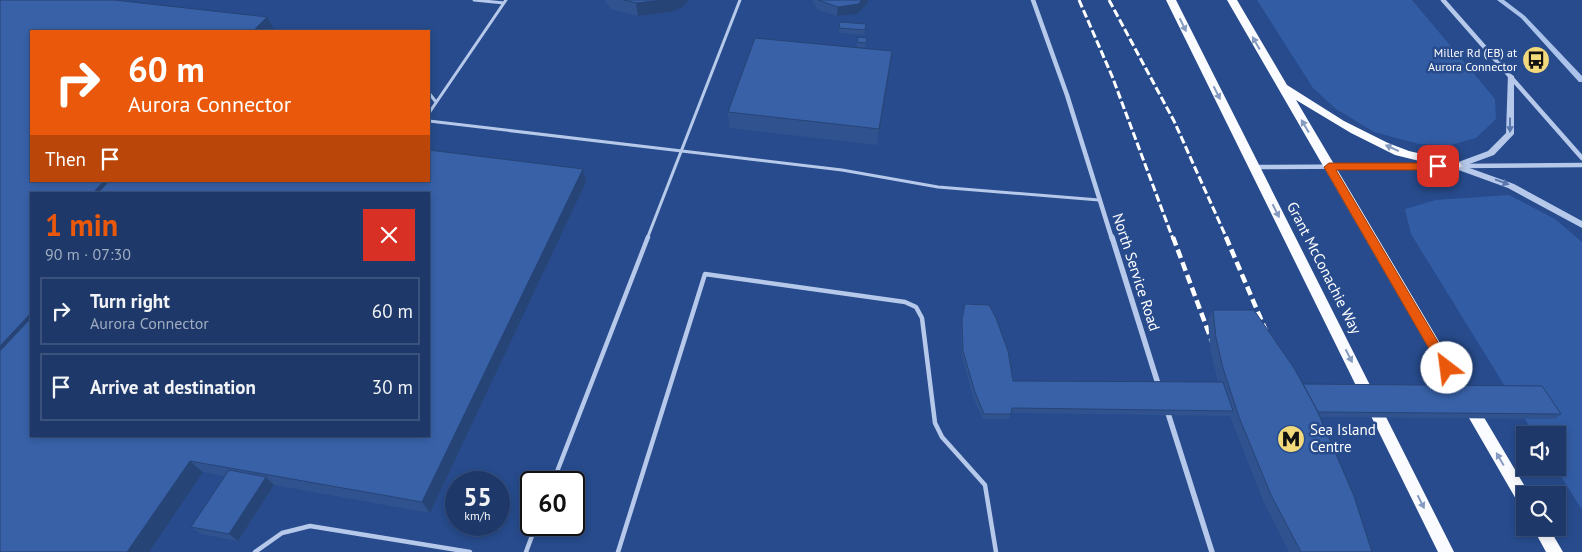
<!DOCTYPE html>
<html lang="en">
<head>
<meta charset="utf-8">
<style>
	body { margin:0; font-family:"PT Sans",sans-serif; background:#2a4371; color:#f1f3f6; height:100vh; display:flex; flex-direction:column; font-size:19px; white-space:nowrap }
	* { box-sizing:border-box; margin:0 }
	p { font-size:16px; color:#a0acc0 }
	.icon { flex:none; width:28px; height:28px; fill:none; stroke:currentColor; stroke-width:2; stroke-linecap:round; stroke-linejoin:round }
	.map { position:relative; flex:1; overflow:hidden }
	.panel { position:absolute; left:30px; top:192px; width:400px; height:245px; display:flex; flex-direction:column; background:#1d3869; border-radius:0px; box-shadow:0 2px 8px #0003,0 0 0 1px #3b527d }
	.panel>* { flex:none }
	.banner { position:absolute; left:30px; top:30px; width:400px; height:152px; border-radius:0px; box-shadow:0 2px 8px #0003,0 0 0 1px #3b527d; background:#ea580c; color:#fff; overflow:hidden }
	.buttons { position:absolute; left:1516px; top:426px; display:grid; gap:10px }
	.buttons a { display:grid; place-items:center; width:50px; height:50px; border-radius:0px; background:#1d3869; box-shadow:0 2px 8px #0003,0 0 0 1px #3b527d; font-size:25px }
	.speed { position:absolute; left:445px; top:471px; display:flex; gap:10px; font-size:25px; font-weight:700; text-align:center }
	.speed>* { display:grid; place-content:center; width:65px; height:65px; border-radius:50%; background:#1d3869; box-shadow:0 2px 8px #0003,0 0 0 1px #3b527d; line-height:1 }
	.speed small { font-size:12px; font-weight:400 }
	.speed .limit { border:2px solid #111; border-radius:8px; background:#fff; color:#111 }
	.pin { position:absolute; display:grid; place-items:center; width:42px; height:42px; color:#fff; margin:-21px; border-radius:10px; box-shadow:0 2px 8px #0006 }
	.me { position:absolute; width:55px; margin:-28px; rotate:330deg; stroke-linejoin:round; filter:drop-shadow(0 0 4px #0008) }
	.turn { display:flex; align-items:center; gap:18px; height:105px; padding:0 15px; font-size:22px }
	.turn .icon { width:65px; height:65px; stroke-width:2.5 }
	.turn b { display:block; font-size:35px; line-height:42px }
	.then { display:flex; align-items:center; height:48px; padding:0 15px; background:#0003; gap:10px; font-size:19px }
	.round { display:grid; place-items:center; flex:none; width:52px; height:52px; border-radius:0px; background:#2a4371 }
	.overview { display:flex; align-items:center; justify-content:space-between; height:85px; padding:0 15px }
	h1 { font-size:30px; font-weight:600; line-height:38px; color:#ea580c }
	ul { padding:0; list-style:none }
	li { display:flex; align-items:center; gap:15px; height:68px; margin:0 10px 8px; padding:0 5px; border:2px solid #3b527d; border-radius:0px }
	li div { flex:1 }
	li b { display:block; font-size:19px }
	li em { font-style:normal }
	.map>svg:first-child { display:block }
	.green { fill:#325ca4 }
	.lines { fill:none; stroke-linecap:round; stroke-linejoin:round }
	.stream { fill:#abc3ea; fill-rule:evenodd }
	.service-far1 { stroke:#b6c9ea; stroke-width:3 }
	.service { stroke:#b6c9ea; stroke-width:4.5 }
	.minor-far1 { stroke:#b6c9ea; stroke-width:4.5 }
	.minor { stroke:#b6c9ea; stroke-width:5.5 }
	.tertiary { fill:#b6c9ea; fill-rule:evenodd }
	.primary { fill:#fafbff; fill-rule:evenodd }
	.rail-far1 { stroke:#fff; stroke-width:3; stroke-dasharray:8 3; stroke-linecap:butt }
	.rail { stroke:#fff; stroke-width:4.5; stroke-dasharray:9 4.5; stroke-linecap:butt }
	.wall { fill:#305390 }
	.shaded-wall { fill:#274476 }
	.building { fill:#3861a8; stroke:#274476 }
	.oneway { fill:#869ac0 }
	.oneway2 { fill:#5977ad }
	.route { fill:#ea580c; stroke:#983908 }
	.labels { text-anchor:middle; stroke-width:5; stroke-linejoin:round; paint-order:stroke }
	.far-poi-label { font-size:12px; fill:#fff; stroke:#274b8c; text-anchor:end }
	.street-label { font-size:15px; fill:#fff; stroke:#274b8c }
	.poi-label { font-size:15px; fill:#fff; stroke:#274b8c; text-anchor:start }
</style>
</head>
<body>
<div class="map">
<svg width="1582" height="552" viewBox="0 0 1582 552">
	<rect width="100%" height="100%" fill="#274b8c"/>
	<path class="green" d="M1257 0H1412L1495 99 1496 119 1476 138 1451 145 1419 144 1374 132 1336 109 1313 88Z
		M1509 195 1555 219 1582 242V510L1556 468H1558V435H1535L1411 234 1405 209 1436 200Z"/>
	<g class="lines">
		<path class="stream" d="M1497 0H1504L1525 16 1582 76V82H1579L1521 18Z"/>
		<path class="service-far1" d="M474 0 504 3
			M429 93 436 102
			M429 113 506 0
			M429 121 842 170 938 187 1099 200
			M647 239 740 0"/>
		<path class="service" d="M553 482 648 237
			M255 552 282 533 310 526 470 552
			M526 552 536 525
			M618 552 705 274 905 302 916 307 922 318 935 423 942 437 985 485 996 552"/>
		<path class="minor-far1" d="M1033 0 1067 95 1112 239
			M1443 0 1582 158
			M1458 166 1582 165
			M1255 167 1447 166"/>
		<path class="minor" d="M1112 237 1159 387
			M1167 410 1212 552"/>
		<path class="tertiary" d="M1508 74H1510L1514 76V134L1494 155 1464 166 1514 184 1582 221V228L1508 188 1453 168 1452 166 1453 164 1488 151 1506 133Z"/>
		<path class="primary" d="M1166 0H1176L1454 552H1438Z
			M1227 0H1237L1287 85 1344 121 1388 143 1409 151 1460 163 1462 166 1456 170 1395 155 1351 133 1296 100 1530 495H1525V508L1520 506Z
			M1533 528H1549L1563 552H1546Z"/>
		<path class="rail-far1" d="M1079 0 1112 76 1173 239
			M1109 0 1174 121 1227 239"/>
		<path class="rail" d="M1173 237 1214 347
			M1226 237 1266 331"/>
	</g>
	<path class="wall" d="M604 0H689L683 7 671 12 638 16 611 9Z
		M813 0H868V3L857 14 837 16 818 10 813 2Z
		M839 28 865 29 864 35 839 33Z
		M867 38 865 48 857 47V42Z
		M890 67 877 145 729 128 728 112Z
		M583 169 586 182 430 513 274 485 238 541 201 534 191 527 225 476 203 472 149 552H0L31 181Z
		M965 304 1013 381 1218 382 1210 348 1208 319 1213 310 1303 384 1561 414 1555 419 1320 417 1372 552H1289L1264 503 1230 416 1011 413 1009 419H983L973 397 962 356 961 324Z"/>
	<path class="shaded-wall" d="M663 0H689L683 7 671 12 638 16 636 3Z
		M862 0H868V3L857 14 837 16 838 7Z
		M267 17 275 31H253Z
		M892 51 890 67 877 145 879 129Z
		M583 169 586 182 430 513 422 502Z
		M104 181H132L120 194H92Z
		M31 313V346L0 380V346Z
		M190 461 203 472 149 552H127Z
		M266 477 274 485 238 541 229 534Z"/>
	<path class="building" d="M0 0H114L267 17 253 31H31V181H104L92 194H31V313L0 346Z
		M624 0H663L636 3Z
		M818 0H862L858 4 838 7Z
		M840 22 866 24 865 30 839 28Z
		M858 37 867 38 866 43 857 42Z
		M755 38 892 51 879 129 728 112Z
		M429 150 583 169 422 502 190 461 127 552H0V351L31 318V436H429V194H97L109 181H429Z
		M965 304 989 305 996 318 1008 351 1013 381 1223 382 1233 411 1012 408 1011 414H984L975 392 963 351 962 319Z
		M1213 310H1254L1294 368 1316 408 1354 496 1372 552H1301L1271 495 1239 417 1223 368 1216 338Z
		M1303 384 1542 386 1561 414 1318 412Z
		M229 470 266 477 229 534 191 527Z"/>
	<defs><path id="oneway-solid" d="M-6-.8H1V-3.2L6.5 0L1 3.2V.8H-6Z" transform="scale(1.25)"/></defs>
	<g class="oneway">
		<use href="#oneway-solid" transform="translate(1183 25) rotate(64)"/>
		<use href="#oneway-solid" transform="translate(1256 43) rotate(-120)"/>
		<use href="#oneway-solid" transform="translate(1217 93) rotate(63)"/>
		<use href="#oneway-solid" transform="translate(1305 126) rotate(-121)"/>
		<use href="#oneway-solid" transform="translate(1392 148) rotate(-156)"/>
		<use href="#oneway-solid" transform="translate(1276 211) rotate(63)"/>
		<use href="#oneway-solid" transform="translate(1349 356) rotate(63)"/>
		<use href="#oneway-solid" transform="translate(1500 459) rotate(-120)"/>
		<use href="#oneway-solid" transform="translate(1421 502) rotate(63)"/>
	</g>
	<g class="oneway2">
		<use href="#oneway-solid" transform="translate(1510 125) rotate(90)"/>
		<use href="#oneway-solid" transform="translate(1502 182) rotate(20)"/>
	</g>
	<path class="route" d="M1329 163H1438L1443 166 1438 170H1336L1451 364 1453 368 1451 371H1442L1324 167Z"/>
	<defs>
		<g id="bus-disc" transform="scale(1.4375)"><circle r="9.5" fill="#f2da7c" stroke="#274b8c"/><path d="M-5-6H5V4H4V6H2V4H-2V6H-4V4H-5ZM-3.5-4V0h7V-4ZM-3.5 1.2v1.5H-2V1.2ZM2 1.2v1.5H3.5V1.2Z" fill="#111"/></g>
		<g id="metro-disc" transform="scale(1.4375)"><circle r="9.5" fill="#f2da7c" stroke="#274b8c"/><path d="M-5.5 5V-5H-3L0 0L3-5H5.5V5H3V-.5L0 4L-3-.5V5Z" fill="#111"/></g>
	</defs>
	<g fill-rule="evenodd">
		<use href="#bus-disc" x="1536" y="60"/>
		<use href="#metro-disc" x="1291" y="439"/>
	</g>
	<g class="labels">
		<g class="far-poi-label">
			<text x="1517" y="57">Miller Rd (EB) at<tspan x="1517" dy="14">Aurora Connector</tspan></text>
		</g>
		<g class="street-label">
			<text transform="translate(1324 268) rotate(63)" y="5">Grant McConachie Way</text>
			<text transform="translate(1136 272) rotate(72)" y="5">North Service Road</text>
		</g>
		<g class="poi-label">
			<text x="1310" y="435">Sea Island<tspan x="1310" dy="17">Centre</tspan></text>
		</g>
	</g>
</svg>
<div class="buttons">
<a><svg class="icon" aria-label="sound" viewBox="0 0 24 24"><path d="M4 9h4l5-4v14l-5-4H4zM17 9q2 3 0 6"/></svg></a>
<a><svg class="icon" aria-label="search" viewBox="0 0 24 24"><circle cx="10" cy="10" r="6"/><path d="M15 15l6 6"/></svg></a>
</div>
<div class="speed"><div>55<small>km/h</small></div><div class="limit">60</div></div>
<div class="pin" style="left:1438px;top:166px;background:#d93025"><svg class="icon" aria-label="arrive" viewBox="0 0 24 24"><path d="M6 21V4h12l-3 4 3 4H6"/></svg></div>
<svg class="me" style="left:1447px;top:368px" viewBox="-20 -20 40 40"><circle r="19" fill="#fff"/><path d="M0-13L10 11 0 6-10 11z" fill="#ea580c"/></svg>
<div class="banner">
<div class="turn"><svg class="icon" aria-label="right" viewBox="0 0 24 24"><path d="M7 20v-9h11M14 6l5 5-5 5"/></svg><div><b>60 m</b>Aurora Connector</div></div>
<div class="then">Then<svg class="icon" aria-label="arrive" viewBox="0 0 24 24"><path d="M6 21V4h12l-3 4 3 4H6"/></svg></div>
</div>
<section class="panel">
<div class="overview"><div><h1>1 min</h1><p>90 m · 07:30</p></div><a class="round" style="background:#d93025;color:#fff"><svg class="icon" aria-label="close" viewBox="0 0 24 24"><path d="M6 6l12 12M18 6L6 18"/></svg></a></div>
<ul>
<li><svg class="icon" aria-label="right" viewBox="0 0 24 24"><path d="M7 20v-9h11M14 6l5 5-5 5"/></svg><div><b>Turn right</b><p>Aurora Connector</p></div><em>60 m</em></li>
<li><svg class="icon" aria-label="arrive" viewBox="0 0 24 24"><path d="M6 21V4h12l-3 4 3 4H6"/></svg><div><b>Arrive at destination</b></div><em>30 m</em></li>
</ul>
</section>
</div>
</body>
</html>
